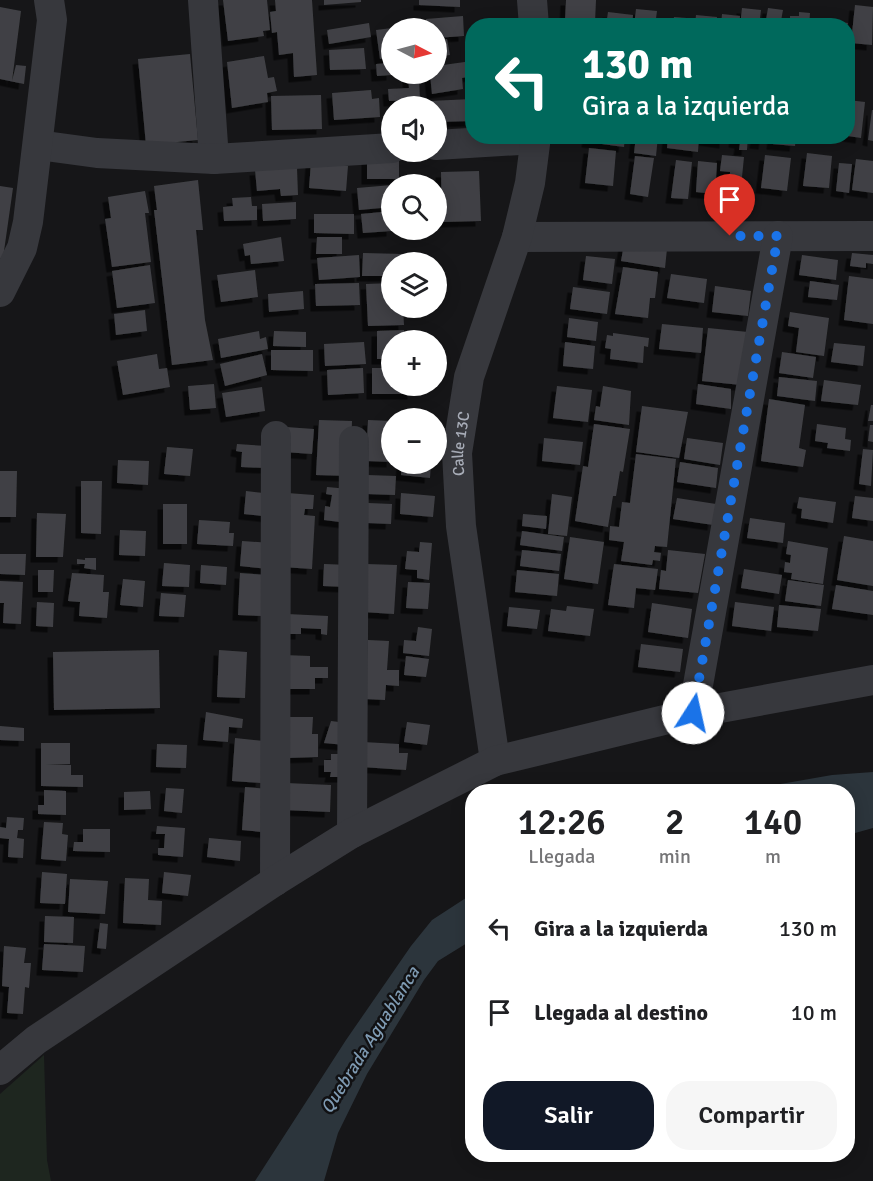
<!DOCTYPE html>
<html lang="es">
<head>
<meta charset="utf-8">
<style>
	body { margin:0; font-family:Signika,sans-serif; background:#f6f6f6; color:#202124; height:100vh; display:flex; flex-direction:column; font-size:22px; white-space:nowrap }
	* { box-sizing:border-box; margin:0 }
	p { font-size:20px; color:#757577 }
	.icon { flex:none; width:33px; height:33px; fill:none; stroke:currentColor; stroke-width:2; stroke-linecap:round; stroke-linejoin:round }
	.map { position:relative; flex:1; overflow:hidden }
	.panel { position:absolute; left:465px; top:784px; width:390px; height:378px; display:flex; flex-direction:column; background:#fff; border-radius:24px; box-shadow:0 3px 15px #0003 }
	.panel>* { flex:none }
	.top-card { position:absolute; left:465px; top:18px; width:390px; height:126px; border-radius:24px; box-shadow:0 3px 15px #0003; background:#00695c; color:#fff; overflow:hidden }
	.needle { width:39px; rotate:96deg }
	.fabs { position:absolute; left:381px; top:18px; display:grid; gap:12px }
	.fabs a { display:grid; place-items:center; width:66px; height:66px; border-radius:50%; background:#fff; box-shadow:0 3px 15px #0003; font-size:30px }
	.pin { position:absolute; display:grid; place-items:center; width:51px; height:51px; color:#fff; margin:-62px -26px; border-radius:50% 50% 50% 0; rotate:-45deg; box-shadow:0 0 6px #0007 }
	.pin .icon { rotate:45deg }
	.me { position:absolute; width:66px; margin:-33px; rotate:10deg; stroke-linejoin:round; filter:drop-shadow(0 0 4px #0008) }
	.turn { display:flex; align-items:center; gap:21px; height:126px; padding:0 18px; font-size:27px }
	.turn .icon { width:78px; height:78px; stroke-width:2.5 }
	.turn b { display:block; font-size:42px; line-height:51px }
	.eta { display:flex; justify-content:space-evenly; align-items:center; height:102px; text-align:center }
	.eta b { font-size:36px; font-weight:600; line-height:42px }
	.primary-button { display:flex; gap:12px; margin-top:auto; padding:12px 18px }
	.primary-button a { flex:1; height:69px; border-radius:24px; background:#111827; color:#fff; font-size:24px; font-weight:600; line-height:69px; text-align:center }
	.primary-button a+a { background:#f6f6f6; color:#202124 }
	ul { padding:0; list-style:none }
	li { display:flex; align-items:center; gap:18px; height:84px; padding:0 18px }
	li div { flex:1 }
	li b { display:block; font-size:22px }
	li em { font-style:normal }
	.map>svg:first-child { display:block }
	.green { fill:#1e261f }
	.water { fill:#2c353c }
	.building { fill:#404145; filter:url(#shadow) }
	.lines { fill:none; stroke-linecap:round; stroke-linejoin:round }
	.minor { stroke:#37383d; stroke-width:30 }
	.route { stroke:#1a73e8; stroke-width:10; stroke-dasharray:0 18 }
	.labels { text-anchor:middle; stroke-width:5; stroke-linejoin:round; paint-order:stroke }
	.street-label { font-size:16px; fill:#a8adb8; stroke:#111113 }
	.water-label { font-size:18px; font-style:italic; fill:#7f9bb3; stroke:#111113 }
</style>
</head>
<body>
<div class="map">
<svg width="873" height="1181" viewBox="0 0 873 1181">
	<defs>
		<filter id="shadow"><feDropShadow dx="-5.5" dy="5.5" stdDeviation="0" flood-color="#0009"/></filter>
	</defs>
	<rect width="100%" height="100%" fill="#161618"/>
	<path class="green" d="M44 1055 47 1160 51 1181H0V1094Z"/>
	<path class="water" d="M873 772V828L848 835V792H735L832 775Z
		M472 894V940L438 961 424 980 367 1074 338 1133 324 1181H255L346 1040 411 946 432 920Z"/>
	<path class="building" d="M223 0H267L270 30 263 31 264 36 228 41Z
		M275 0H312L317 75 294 77 293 53 279 55 277 32 272 33 270 12 276 11Z
		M324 0H361V2L324 5Z
		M419 0H460V7L419 5Z
		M566 0H596L595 22 565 21Z
		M855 5 873 7 872 45 851 43Z
		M0 7 21 11 12 81 16 65 26 66 24 84 0 79Z
		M742 8 761 10 759 26H740Z
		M768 8 783 10 780 26H765Z
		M636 9 657 11 655 26H634Z
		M608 12 633 15 632 26H606Z
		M799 12 810 13 809 26H798V22H790V16H799Z
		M722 14 740 16 739 26H721Z
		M696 15 717 17 716 26H695Z
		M463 16 464 36 436 38V28H427L426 19Z
		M674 17 687 18 686 26H673Z
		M823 20 848 23 847 26H822Z
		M369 23 371 37 329 44 327 30Z
		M392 28V58L380 59 376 30Z
		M447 39 450 55 436 57V41Z
		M364 48 366 69 330 70 329 50Z
		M190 54 198 140 146 145 138 59Z
		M264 56 268 78 274 77 277 91 267 93 268 102 232 108 227 62Z
		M472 61V76L462 78 463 89 432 94 430 74H436V66Z
		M392 63V75L377 76 376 64Z
		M408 77H419L420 100 389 101 388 89 409 88Z
		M371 90 372 99 379 98 380 117 334 120 332 93Z
		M321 95 322 129 272 130 271 96Z
		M472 99V121L436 122V106H430V101Z
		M848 100 865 102 861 138 848 136Z
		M872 110H873V141L868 140Z
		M588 136H625L624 147 587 142Z
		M636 136H658L656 156 634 153Z
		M668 136H699L698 152 667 148Z
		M704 136H725V143L703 140Z
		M735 136H748L747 150H739L740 143 734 142Z
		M756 136H765L764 144 755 143Z
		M773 136H796L795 146 772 144Z
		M589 148 616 151 613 186 585 183Z
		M807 153 832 156 829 188 803 186Z
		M722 155 744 157 741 187 729 186 730 172 720 171Z
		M765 155 791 158 787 191 761 188Z
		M635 156 654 158 648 197 630 194Z
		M367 157H399V179H367Z
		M856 159 873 161V193L852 190Z
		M676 160 692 162 688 199 671 198Z
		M698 161 717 163 715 194 696 192Z
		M311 162 348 166 346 191 309 188Z
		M839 163 852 164 849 193 836 191Z
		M297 168 298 195 281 196 280 189 257 191 255 170Z
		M479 171 481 221 442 222 441 172Z
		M198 180 203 230H196L205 320 213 360 172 365 154 210H157L154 186Z
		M392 185V207L359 210 357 188Z
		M0 186 13 188 3 258H0Z
		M145 191 149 213H145L151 262 112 267 105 219 111 218 108 197Z
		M251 197 252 206H257V220L224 221 223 207 233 206 232 198Z
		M296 202V219L263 221 262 204Z
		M392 211V231L363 233 361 214Z
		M314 214H354V234L314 233Z
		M626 233 668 239 665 268 621 261Z
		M281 237 284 261 251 264 250 255 245 256 243 244Z
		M317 237H342V254H316Z
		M363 253 403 254V262H392V276H362Z
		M852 253 873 255V264L866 263V268L850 266Z
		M359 255 360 277 319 280 317 258Z
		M802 255 838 260 836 280 799 275Z
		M586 256 615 259 612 284 583 280Z
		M150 265 155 303 117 308 112 271Z
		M623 267 658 272 655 298H650L648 318 615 314Z
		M255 270 258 297 221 302 217 275Z
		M671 274 707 279 704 303 667 298Z
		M849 276 873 279V324L844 320Z
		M810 281 839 285 837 300 808 297Z
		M359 283 360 305 316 306 315 284Z
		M392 283V308H403L404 325 368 326 366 284Z
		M715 286 751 291 748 316 712 312Z
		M573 287 610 292 607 314 570 309Z
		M303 291 304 309 269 312 268 294Z
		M145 310 147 331 116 335 114 314Z
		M790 312 829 318 824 356 796 352 799 328 788 326Z
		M569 318 598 322 596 341 567 337Z
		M662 324 703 328 701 353 659 349Z
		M708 328 748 332 741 385 702 381Z
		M404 330V340H392V359H377V331Z
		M259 331 260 339 266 337 268 349 221 358 218 339Z
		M274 331 306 332V347L273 346Z
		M613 333 649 338 648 347 644 346 643 363 610 359 611 349 605 348 607 335 613 336Z
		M364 342 366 364 325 366 324 344Z
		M565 342 595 346 593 369 563 366Z
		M834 343 865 346 863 366 831 362Z
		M271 350H313V371L271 370Z
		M782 352 816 357 813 378 779 373Z
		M157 354 159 369 167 368 170 387 123 395 117 361Z
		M262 354 267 375 225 386 220 364Z
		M363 368 364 393 328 395 327 370Z
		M372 368H392V386H413V394H372Z
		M779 377 817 381 815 401 777 396Z
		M824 380 861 385 858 405 821 401Z
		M214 384 216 408 190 410 188 386Z
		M698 384 731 389V409L696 404Z
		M557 386 592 390 588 422 553 418Z
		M603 386 631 391 629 425 594 420 596 406 600 407Z
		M262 387 265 411 226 417 222 393Z
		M769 399 805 405 799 448 806 450 803 467 761 461Z
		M871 405H873V421H868Z
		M642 406 688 412 679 458 636 452Z
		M319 420 352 421 350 476 316 475Z
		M368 420 392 421V462L366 461Z
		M594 424 630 429 623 472 620 471 616 496H613L608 527 575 521 583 466 588 467Z
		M817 424 846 428 845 439 851 440 850 451 827 448 828 443 815 441Z
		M870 425H873V442L868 441Z
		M286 427 314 429 312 454 284 452Z
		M544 438 583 442 580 465 542 461Z
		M687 438 723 443 720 465 684 459Z
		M237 444 267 446 266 468 241 467 242 452 236 451Z
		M167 447 193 449 190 476 164 474Z
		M863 449 873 450 871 486 859 484Z
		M636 454 676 459 667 547 655 546 654 552 661 553 660 561 653 560 652 565 621 561 624 542 609 540 610 526 619 527 622 502 630 503Z
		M118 460 149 461 148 485 117 483Z
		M680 462 718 468 716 488 677 482Z
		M402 464H431L430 478 401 475Z
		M0 471H17L16 517H0Z
		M367 475 396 476 395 495 366 494Z
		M81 481H102L101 534 81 533Z
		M327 487 349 489 348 523 324 520 325 506 330 507 332 495 326 494Z
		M246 491 273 494 271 517 244 514Z
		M287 493 314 495 313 509H305L304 515 315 516 312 569 283 567Z
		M401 493 435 496 433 517 400 514Z
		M552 494 572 497 567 536 548 534Z
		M855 496 873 498V521L852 518Z
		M799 497 836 502 833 523 801 518 802 509 797 508Z
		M677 498 716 504 713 525 673 519Z
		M368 503 392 504 391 524 367 523Z
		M163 504H187V544H163Z
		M37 513 66 514 63 557H36Z
		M523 514 547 516 546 529 522 526Z
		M750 518 785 523 783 543 747 538Z
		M199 520 230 522 229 533H234L233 546 197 544Z
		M120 530 146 531 145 556 119 555Z
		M522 531 564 537 562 551 520 545Z
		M844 536 873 541V586L837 580Z
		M570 537 604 542 598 584 564 579Z
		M242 541 271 543 269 569 240 566Z
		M788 541 828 548 823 584 791 579 792 573 784 572 785 562 790 563 791 555 786 554Z
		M420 542 432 543 429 580 417 578V570L405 569 407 551 419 552Z
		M522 550 561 554 559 571 520 566Z
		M668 550 705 554 698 593 659 589 661 570 666 571Z
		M0 554H26L25 575 0 574Z
		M85 558H96V570L84 568 85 564H77V559L85 560Z
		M164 563 190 565 189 587 162 586Z
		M324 564 350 565 348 587 323 586Z
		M366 564 397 565 394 614 363 612Z
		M614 564 658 569 655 590 636 588 634 608 608 605Z
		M201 565 227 567 226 585 200 583Z
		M744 569 782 575 779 594 741 588Z
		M38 570H54L53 592H38Z
		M517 570 559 574 557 596 515 592Z
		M72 573 104 575 103 592H109L107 618 79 616 80 602 68 601Z
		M240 573 266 575 263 616 238 615Z
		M123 579 145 581 143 607 120 605Z
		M788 580 824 585 821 606 785 601Z
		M0 581 23 582 21 624 3 623 4 603H0Z
		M408 582 430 583 428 609 406 608Z
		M836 585 873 591V615L832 609Z
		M161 593 186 595 184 617 159 616Z
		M37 602 54 603 53 627 36 626Z
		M735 602 774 607 771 631 732 626Z
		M652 603 692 609 688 638 648 632Z
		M779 605 821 609 818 631 777 627Z
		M567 606 594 609 590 636 548 631 551 609 566 611Z
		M509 607 540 610 537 629 507 626Z
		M287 614 328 616 327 635 321 634V629L301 628V634H287Z
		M418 627 432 629 429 656 403 653 404 640 416 641Z
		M368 640 389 641 387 670H399V686L386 685 385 700 365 699Z
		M641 644 683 649 680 672 638 667Z
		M159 650 160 708 54 710 53 652Z
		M219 650 247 652 245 698 217 697Z
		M283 655 310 656V667H328V678H315V689H282Z
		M406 656 429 659 426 677 404 675Z
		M206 712 243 719 242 728 229 727 228 742 203 740Z
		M286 717H313L312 734H318V757L287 758Z
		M331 721 347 723 345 745 324 743Z
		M407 722 430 725 427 745 404 742Z
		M0 726 24 728V741L0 740Z
		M235 738 264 741 261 783 232 781Z
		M363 742 399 744V753H408L406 770 362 767Z
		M41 743H70V764H45L71 765V775H83V787L41 786Z
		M157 744 187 745 186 768 156 767Z
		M331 754H350V777H330L331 772H324V760H331Z
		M286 783 331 785 330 812 284 810Z
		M245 787 269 789 272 833 242 830Z
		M166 788 184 789 182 813 164 811Z
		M44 790 66 791V815L38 814V805H44Z
		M150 791 151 809 124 810V792Z
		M7 817 24 818 23 830H18L17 838 24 839 23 858 8 857 9 839 0 838V827L6 828Z
		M44 822 63 823 62 834 68 835 66 861 41 859Z
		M157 826 185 828 183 857 158 855V848H164L165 834H156Z
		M83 829H110V852L73 851 74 842H83Z
		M209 838 241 841 240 861 207 857Z
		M42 872 67 874 65 904 40 903Z
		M164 872 191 875 188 896 162 893Z
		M125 878 149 879 148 900 162 901 161 925 123 923Z
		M70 879 108 881 105 914 68 912Z
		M45 916 74 917 73 943 44 942Z
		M100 923 108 924 106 949 97 948Z
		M44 944 85 946 83 972 42 970Z
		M4 946 26 948 24 963H31L29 988 25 987 23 1014 7 1013 9 987 2 986Z"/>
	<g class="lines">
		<g class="minor">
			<path d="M203 0 214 159"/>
			<path d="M532 0 534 26"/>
			<path d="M38 145 97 153 214 159 392 148"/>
			<path d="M436 145 536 139"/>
			<path d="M517 237 873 236"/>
			<path d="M0 292 22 248 28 222 52 20 49 0"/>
			<path d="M693 713 778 236"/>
			<path id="s1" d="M495 761 461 526 457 453 469 377 517 237 530 183 536 136"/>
			<path d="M352 833 354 441"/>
			<path d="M275 881 276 436"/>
			<path d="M0 1070 36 1040 275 881 352 833 495 761 693 713 873 680"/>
		</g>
	</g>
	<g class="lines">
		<path class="route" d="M693 713 778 236H730"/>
	</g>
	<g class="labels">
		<g class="street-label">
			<text dy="6" stroke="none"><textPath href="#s1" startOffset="320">Calle 13C</textPath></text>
		</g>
		<g class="water-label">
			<text transform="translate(370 1040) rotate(-58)" y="6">Quebrada Aguablanca</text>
		</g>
	</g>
</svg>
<div class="fabs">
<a><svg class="needle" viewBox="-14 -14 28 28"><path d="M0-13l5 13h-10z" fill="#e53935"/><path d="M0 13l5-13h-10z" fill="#757577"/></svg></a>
<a><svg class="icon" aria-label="sound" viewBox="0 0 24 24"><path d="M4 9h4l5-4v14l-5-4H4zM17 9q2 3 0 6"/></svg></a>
<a><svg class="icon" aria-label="search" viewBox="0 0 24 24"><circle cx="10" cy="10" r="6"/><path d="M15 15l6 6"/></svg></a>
<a><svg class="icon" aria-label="layers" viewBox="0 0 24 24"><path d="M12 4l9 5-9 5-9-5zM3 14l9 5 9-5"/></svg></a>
<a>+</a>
<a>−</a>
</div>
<div class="pin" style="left:730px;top:236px;background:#d93025"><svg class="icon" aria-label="arrive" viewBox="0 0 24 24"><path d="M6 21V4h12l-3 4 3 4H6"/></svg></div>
<svg class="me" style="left:693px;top:713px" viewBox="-20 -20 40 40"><circle r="19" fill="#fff"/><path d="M0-13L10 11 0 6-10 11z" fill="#1a73e8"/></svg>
<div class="top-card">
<div class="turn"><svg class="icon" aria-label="left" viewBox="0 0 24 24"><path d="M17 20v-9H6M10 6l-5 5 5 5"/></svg><div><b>130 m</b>Gira a la izquierda</div></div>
</div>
<section class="panel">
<div class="eta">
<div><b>12:26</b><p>Llegada</p></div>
<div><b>2</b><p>min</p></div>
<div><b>140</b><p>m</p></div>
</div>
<ul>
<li><svg class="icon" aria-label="left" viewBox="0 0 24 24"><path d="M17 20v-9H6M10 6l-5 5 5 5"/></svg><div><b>Gira a la izquierda</b></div><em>130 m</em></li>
<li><svg class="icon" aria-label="arrive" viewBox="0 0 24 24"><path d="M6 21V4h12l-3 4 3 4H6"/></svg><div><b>Llegada al destino</b></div><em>10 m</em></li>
</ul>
<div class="primary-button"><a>Salir</a><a>Compartir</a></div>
</section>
</div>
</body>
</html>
